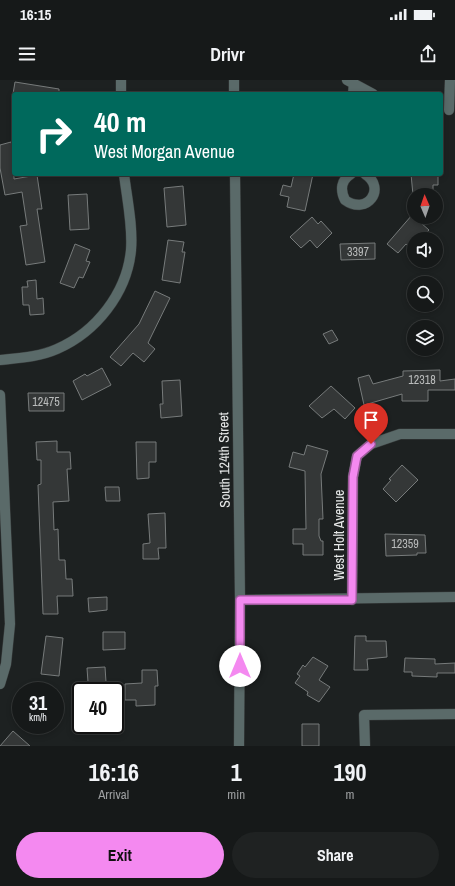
<!DOCTYPE html>
<html lang="en">
<head>
<meta charset="utf-8">
<style>
	body { margin:0; font-family:"Archivo Narrow",sans-serif; background:#1f2222; color:#f1f3f6; height:100vh; display:flex; flex-direction:column; font-size:15px; white-space:nowrap }
	* { box-sizing:border-box; margin:0 }
	p { font-size:13px; color:#9ea0a2 }
	.icon { flex:none; width:22px; height:22px; fill:none; stroke:currentColor; stroke-width:2; stroke-linecap:round; stroke-linejoin:round }
	.map { position:relative; height:666px; overflow:hidden }
	.drawer { display:flex; flex-direction:column; background:#161919; flex:1 }
	.drawer>* { flex:none }
	.top-card { position:absolute; left:12px; top:12px; width:431px; height:84px; border-radius:4px; box-shadow:0 2px 6px #0003,0 0 0 1px #353838; background:#00695c; color:#fff; overflow:hidden }
	.needle { width:26px; rotate:358deg }
	.tools { position:absolute; left:407px; top:108px; display:grid; gap:8px }
	.tools a { display:grid; place-items:center; width:36px; height:36px; border-radius:50%; background:#161919; box-shadow:0 2px 6px #0003,0 0 0 1px #353838; font-size:20px }
	.speed { position:absolute; left:12px; top:602px; display:flex; gap:8px; font-size:20px; font-weight:700; text-align:center }
	.speed>* { display:grid; place-content:center; width:52px; height:52px; border-radius:50%; background:#161919; box-shadow:0 2px 6px #0003,0 0 0 1px #353838; line-height:1 }
	.speed small { font-size:10px; font-weight:400 }
	.speed .limit { border:2px solid #111; border-radius:6px; background:#fff; color:#111 }
	.pin { position:absolute; display:grid; place-items:center; width:34px; height:34px; color:#fff; margin:-41px -17px; border-radius:50% 50% 50% 0; rotate:-45deg; box-shadow:0 0 4px #0007 }
	.pin .icon { rotate:45deg }
	.me { position:absolute; width:44px; margin:-22px; rotate:0deg; stroke-linejoin:round; filter:drop-shadow(0 0 3px #0008) }
	.turn { display:flex; align-items:center; gap:14px; height:84px; padding:0 16px; font-size:18px }
	.turn .icon { width:52px; height:52px; stroke-width:2.5 }
	.turn b { display:block; font-size:28px; line-height:34px }
	.eta { display:flex; justify-content:space-evenly; align-items:center; height:68px; text-align:center }
	.eta b { font-size:24px; font-weight:700; line-height:28px }
	.button { display:flex; gap:8px; margin-top:auto; padding:8px 16px }
	.button a { flex:1; height:46px; border-radius:24px; background:#f489f0; color:#111; font-size:16px; font-weight:700; line-height:46px; text-align:center }
	.button a+a { background:#1f2222; color:#f1f3f6 }
	.status { display:flex; justify-content:space-between; align-items:center; height:28px; padding:0 20px; background:#161919; direction:ltr }
	.status svg { height:11px; fill:currentColor }
	header { display:flex; justify-content:space-between; align-items:center; height:52px; padding:0 16px; background:#161919; font-size:18px; font-weight:700 }
	.map>svg:first-child { display:block }
	.building { fill:#343737; stroke:#777b7b }
	.lines { fill:none; stroke-linecap:round; stroke-linejoin:round }
	.minor-casing { stroke:#393d3d; stroke-width:11 }
	.minor { stroke:#5a6a69; stroke-width:10 }
	.route-casing { stroke:#9f599c; stroke-width:10 }
	.route { stroke:#f489f0; stroke-width:7 }
	.labels { text-anchor:middle; stroke-width:4; stroke-linejoin:round; paint-order:stroke }
	.number-label { font-size:12px; fill:#babcbc }
	.street-label { font-size:14px; fill:#e6e8e8; stroke:#1d2121 }
</style>
</head>
<body>
<div class="status"><b>16:15</b><svg viewBox="0 0 49 12"><path d="M0 12V9h3v3zM5 12V6h3v6zM10 12V3h3v9zM15 12V0h3v12zM26 1h20v11H26zM47 4h2v5h-2z"/></svg></div>
<header><svg class="icon" aria-label="menu" viewBox="0 0 24 24"><path d="M4 6h16M4 12h16M4 18h16"/></svg>Drivr<svg class="icon" aria-label="share" viewBox="0 0 24 24"><path d="M12 15V3M7 8l5-5 5 5M5 13v7h14v-7"/></svg></header>
<div class="map">
<svg width="455" height="666" viewBox="0 0 455 666">
	<rect width="100%" height="100%" fill="#1d2121"/>
	<path class="building" d="M15 2 59 9V14H13Z
		M11 62 14 73V99L37 95 42 129H37L45 182 26 185 20 146 27 145 22 112 5 115 0 88V65Z
		M294 94H313L305 131 287 127 289 117 280 115 283 105 291 107Z
		M411 94H438V105H433V115H413Z
		M183 106 186 145 167 147 164 108Z
		M87 114 89 149 70 150 68 115Z
		M412 135 429 150 420 159H414V171L406 164 398 173 387 164Z
		M312 137 318 144 321 141 332 153 317 168 310 160 301 168 290 157Z
		M168 160 184 162 182 172H185L180 203 162 200Z
		M375 163V179L341 180 340 164Z
		M75 164 90 170 86 181 90 182 83 198 79 197 74 208 60 203Z
		M36 200 37 219 43 218 44 234 30 235 29 225H23L22 207H28L27 201Z
		M155 211 170 218 148 263 155 269 144 282 133 273 121 286 110 277 139 244Z
		M332 250 338 260 329 264 323 254Z
		M102 288 111 305 82 320 73 301 85 294 87 296Z
		M440 290V301L455 299V310H428V321H402V314L364 325 358 298 369 295 373 304 403 296V291Z
		M180 300 182 336 161 338 160 324H163L162 301Z
		M331 306 355 328 345 339 334 329 322 338 309 326Z
		M28 313H64V331H29Z
		M57 361V372H70L71 389H67L69 421 53 422 54 450 58 449 59 480H65L66 499H72L73 516H57L58 534H43L38 405 41 404V380H37L36 362Z
		M136 362H156V382H149V398L137 399Z
		M307 365 328 371 321 394 323 439H319V456L321 461H323V475H303V464H293V449H306L305 391 289 387 293 372 304 375Z
		M402 385 418 400 396 422 383 409 391 400 389 399Z
		M105 407H119L120 421H106Z
		M165 433 166 468H158L159 479H143V464L150 463 148 434Z
		M385 454 425 455 426 473H417V475L386 476Z
		M107 517V530L89 532 88 518Z
		M103 552H125V569L103 570Z
		M46 556 63 558 59 596 41 594Z
		M355 556H366V561H386L387 577 367 579 368 590H354Z
		M313 577 328 586 319 600 330 607 319 622 307 615 308 612 295 603 300 596 297 594 303 585 305 587Z
		M405 578 435 579V584L455 583V593H437V597L412 596V592H404Z
		M105 587 106 602H88L87 588Z
		M142 590H157L158 606H155V625L136 626V620H125V604L142 603Z
		M302 644H319V666H302Z
		M13 651 30 666H0Z"/>
	<g class="lines">
		<g class="minor-casing">
			<path id="minor" d="M121 0V14
				M234 0V14
				M347 0 373 14
				M353 14 354 3
				M449 30 450 0
				M235 94 240 520 239 666
				M351 94C341 100 340 110 345 120 367 136 387 108 365 94
				M0 280C19 278 39 277 57 269 96 252 127 213 131 170 133 146 127 119 124 94
				M0 315 10 544 6 584 0 604
				M240 520 455 517
				M352 520 353 397 357 376 371 364 400 354H455
				M365 666 364 635 455 634"/>
		</g>
		<use href="#minor" class="minor"/>
	</g>
	<g class="lines">
		<g class="route-casing">
			<path id="route" d="M240 586V520H352L353 397 357 376 371 364"/>
		</g>
		<use href="#route" class="route"/>
	</g>
	<g class="labels">
		<g class="number-label">
			<text x="358" y="176">3397</text>
			<text x="422" y="304">12318</text>
			<text x="46" y="326">12475</text>
			<text x="405" y="468">12359</text>
		</g>
		<g class="street-label">
			<text transform="translate(224 380) rotate(-91)" y="5">South 124th Street</text>
			<text transform="translate(339 455) rotate(-90)" y="5">West Holt Avenue</text>
		</g>
	</g>
</svg>
<div class="tools">
<a><svg class="needle" viewBox="-14 -14 28 28"><path d="M0-13l5 13h-10z" fill="#e53935"/><path d="M0 13l5-13h-10z" fill="#9ea0a2"/></svg></a>
<a><svg class="icon" aria-label="sound" viewBox="0 0 24 24"><path d="M4 9h4l5-4v14l-5-4H4zM17 9q2 3 0 6"/></svg></a>
<a><svg class="icon" aria-label="search" viewBox="0 0 24 24"><circle cx="10" cy="10" r="6"/><path d="M15 15l6 6"/></svg></a>
<a><svg class="icon" aria-label="layers" viewBox="0 0 24 24"><path d="M12 4l9 5-9 5-9-5zM3 14l9 5 9-5"/></svg></a>
</div>
<div class="speed"><div>31<small>km/h</small></div><div class="limit">40</div></div>
<div class="pin" style="left:371px;top:364px;background:#d93025"><svg class="icon" aria-label="arrive" viewBox="0 0 24 24"><path d="M6 21V4h12l-3 4 3 4H6"/></svg></div>
<svg class="me" style="left:240px;top:586px" viewBox="-20 -20 40 40"><circle r="19" fill="#fff"/><path d="M0-13L10 11 0 6-10 11z" fill="#f489f0"/></svg>
<div class="top-card">
<div class="turn"><svg class="icon" aria-label="right" viewBox="0 0 24 24"><path d="M7 20v-9h11M14 6l5 5-5 5"/></svg><div><b>40 m</b>West Morgan Avenue</div></div>
</div>
</div>
<section class="drawer">
<div class="eta">
<div><b>16:16</b><p>Arrival</p></div>
<div><b>1</b><p>min</p></div>
<div><b>190</b><p>m</p></div>
</div>
<div class="button"><a>Exit</a><a>Share</a></div>
</section>
</body>
</html>
